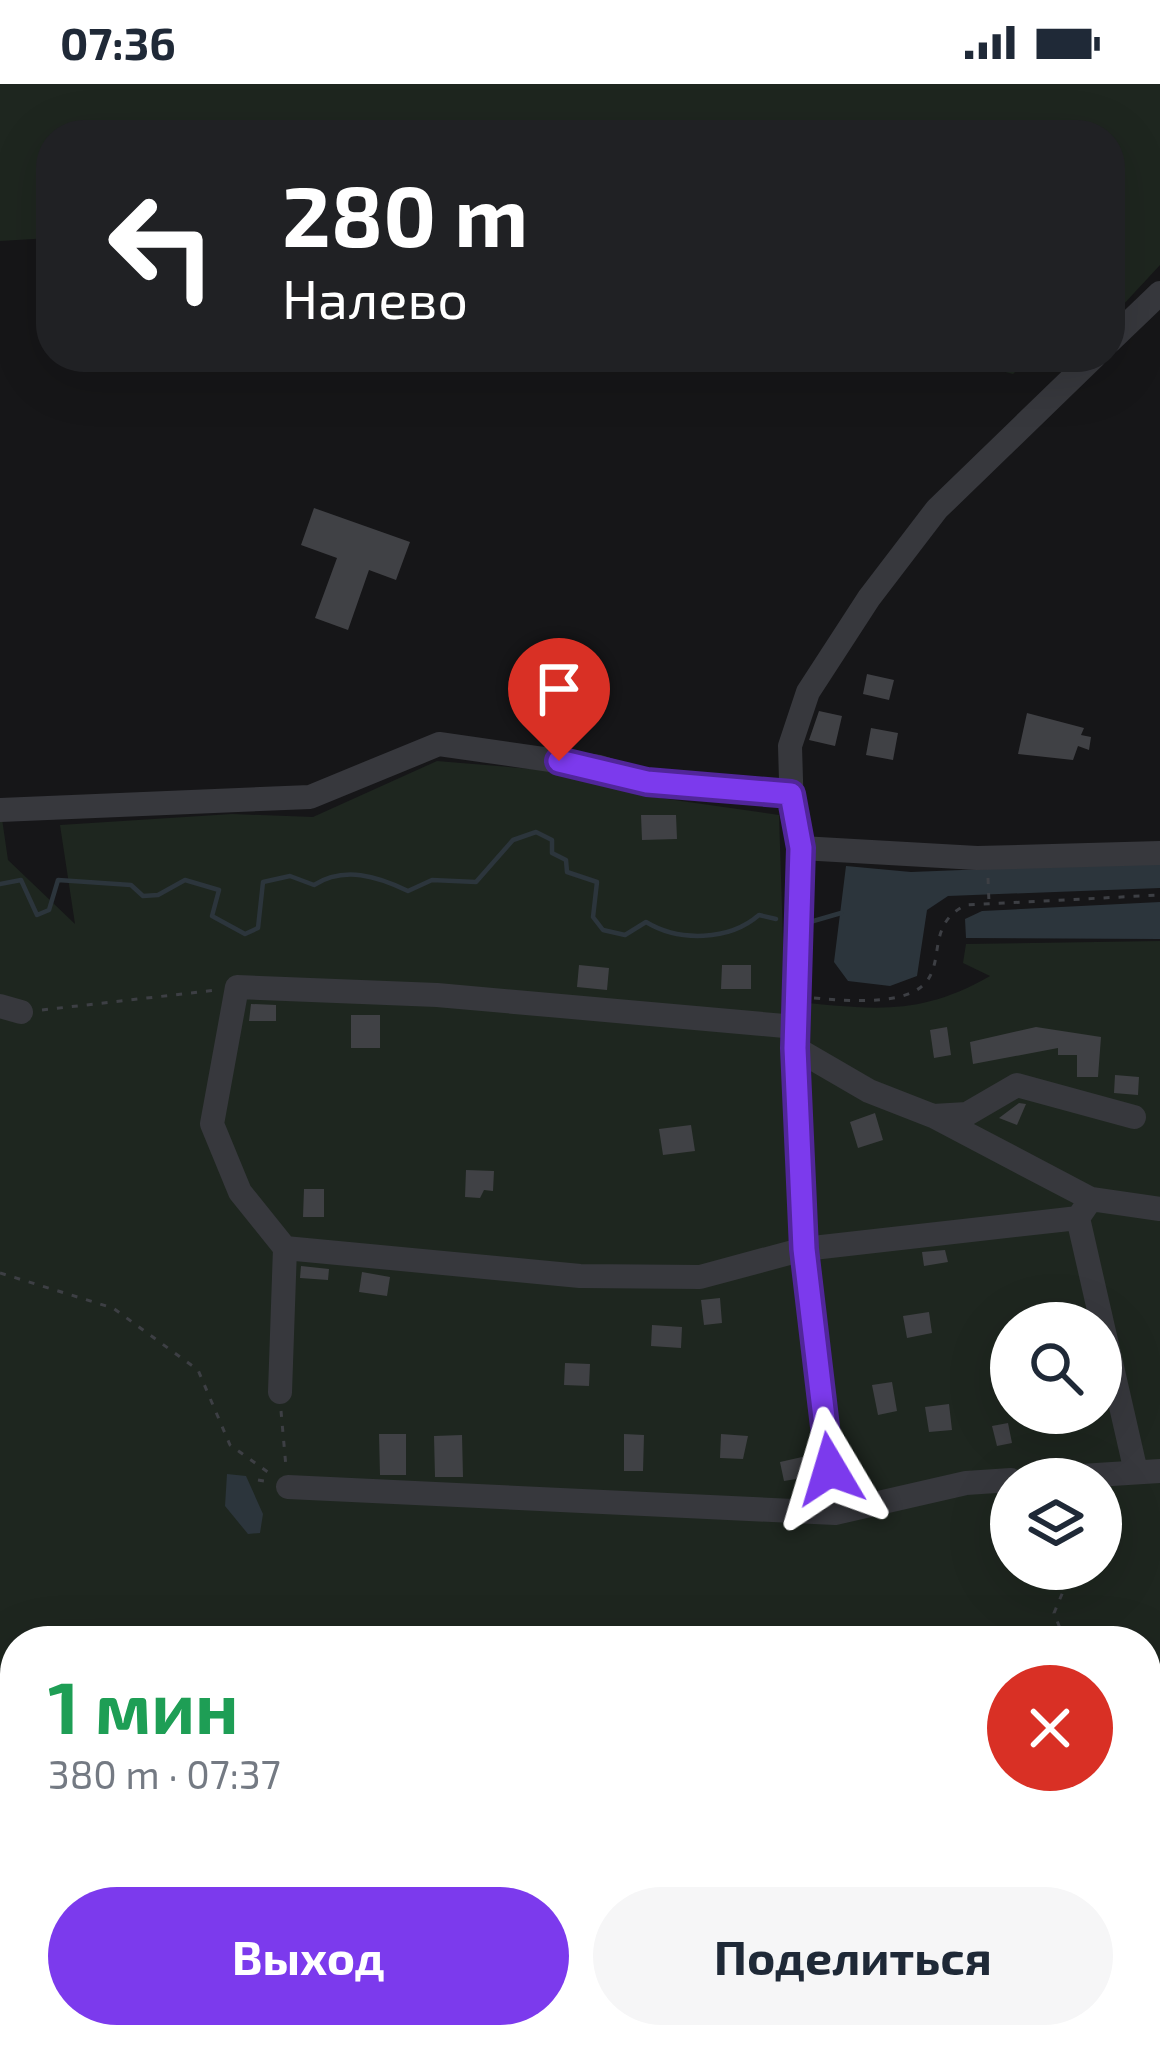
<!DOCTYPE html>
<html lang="ru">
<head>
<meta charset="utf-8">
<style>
	body { margin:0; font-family:"Exo 2",sans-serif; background:#f6f6f7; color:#1f2937; height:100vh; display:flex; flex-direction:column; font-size:45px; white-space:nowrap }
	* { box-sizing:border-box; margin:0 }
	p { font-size:39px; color:#747a83 }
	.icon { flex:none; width:66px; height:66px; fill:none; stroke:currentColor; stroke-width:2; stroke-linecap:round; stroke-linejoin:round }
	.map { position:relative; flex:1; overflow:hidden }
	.sheet { position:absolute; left:0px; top:1542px; width:1161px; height:423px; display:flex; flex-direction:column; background:#fff; border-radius:48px 48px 0 0; box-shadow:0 12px 48px #0002 }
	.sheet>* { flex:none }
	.banner { position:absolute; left:36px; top:36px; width:1089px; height:252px; border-radius:48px; box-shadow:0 12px 48px #0002; background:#202124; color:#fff; overflow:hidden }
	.tools { position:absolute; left:990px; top:1218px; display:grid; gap:24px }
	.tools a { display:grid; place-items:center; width:132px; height:132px; border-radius:50%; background:#fff; box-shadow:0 12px 48px #0002; font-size:60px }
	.pin { position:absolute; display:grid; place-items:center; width:102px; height:102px; color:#fff; margin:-123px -51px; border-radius:50% 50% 50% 0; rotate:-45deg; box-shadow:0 0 12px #0007 }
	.pin .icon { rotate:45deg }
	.me { position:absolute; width:132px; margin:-66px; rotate:353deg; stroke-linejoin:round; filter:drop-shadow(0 0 9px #0008) }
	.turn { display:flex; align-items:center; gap:42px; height:252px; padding:0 48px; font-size:54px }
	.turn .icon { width:156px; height:156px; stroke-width:2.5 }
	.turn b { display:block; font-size:84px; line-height:102px }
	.round { display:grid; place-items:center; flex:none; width:126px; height:126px; border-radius:63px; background:#f6f6f7 }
	.headline { display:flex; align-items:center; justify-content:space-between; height:204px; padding:0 48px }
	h1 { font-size:72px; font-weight:700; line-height:90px; color:#1e9e55 }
	.cta { display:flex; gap:24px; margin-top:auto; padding:24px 48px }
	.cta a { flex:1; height:138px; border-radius:72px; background:#7c3aed; color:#fff; font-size:48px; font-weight:700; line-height:138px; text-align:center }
	.cta a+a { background:#f6f6f7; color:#1f2937 }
	.status { display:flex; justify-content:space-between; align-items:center; height:84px; padding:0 60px; background:#fff; direction:ltr }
	.status svg { height:33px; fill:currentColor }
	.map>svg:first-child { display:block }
	.green { fill:#1e261f; fill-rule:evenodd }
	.water { fill:#2c353c }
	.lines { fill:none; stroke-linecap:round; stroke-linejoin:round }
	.stream { stroke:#2c353c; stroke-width:4.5 }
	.building { fill:#404145 }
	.path { stroke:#3d3f44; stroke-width:3; stroke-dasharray:6 9; stroke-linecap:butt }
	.minor { stroke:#37383d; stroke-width:24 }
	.route-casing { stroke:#51269a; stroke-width:30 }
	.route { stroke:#7c3aed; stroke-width:21 }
</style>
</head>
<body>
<div class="status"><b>07:36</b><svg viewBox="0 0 49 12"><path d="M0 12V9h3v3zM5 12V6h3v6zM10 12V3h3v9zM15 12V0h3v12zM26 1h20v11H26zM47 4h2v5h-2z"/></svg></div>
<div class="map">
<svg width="1160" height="1963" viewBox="0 0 1160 1963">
	<rect width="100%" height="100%" fill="#161618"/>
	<path class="green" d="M0 0H1160V181L1110 235V51H51V154L0 157Z
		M948 273H1030L1013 290Z
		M437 677 592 690 639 711 779 731 785 917C869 924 915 935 990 892L963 879 966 860 1160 857V1963H17L0 1952V721L8 776 75 840 60 741 232 730 313 733ZM1011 1239H1101V1329H1011ZM1011 1395H1101V1485H1011ZM15 1557H1146V1950H15Z"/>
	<path class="water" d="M1160 778V804L948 812 927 826 917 892 890 902 848 897 834 878 846 782 911 788Z
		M1160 818V855L966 854 965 835 982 827Z
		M227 1390 246 1392 263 1430 260 1449 248 1450 225 1422Z"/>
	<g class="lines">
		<path class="stream" d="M0 800 21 796 37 831 49 826 58 796 131 801 143 812 158 811 185 796 219 806 212 832 245 850 258 844 263 798 290 792 314 801C344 782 377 792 408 807L432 796 476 798 513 756 536 748 552 756V769L566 776 567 788 597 798 593 833 603 846 625 851 646 838C679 858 729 857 759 831L776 835
			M810 838 841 829"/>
	</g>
	<path class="building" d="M314 424 410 458 396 496 369 486 348 546 315 534 337 474 301 461Z
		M867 590 894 596 889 616 863 610Z
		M819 627 842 632 835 662 809 656Z
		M1027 629 1084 644 1081 651 1091 653 1089 666 1078 662 1073 676 1018 670Z
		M871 644 898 649 893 676 866 671Z
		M641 731H676L677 755 642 756Z
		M579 881 609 884 607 906 577 903Z
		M722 881H751V905H721Z
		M251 920 276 921V937H249Z
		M351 931H380V964H351Z
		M947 943 951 971 934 974 930 946Z
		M1036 943 1101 953 1098 993H1077V971H1058V964L973 980 970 958Z
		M1115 991 1139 993 1138 1011 1114 1009Z
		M1019 1019 1026 1020 1017 1041 999 1034Z
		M875 1029 883 1056 858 1064 850 1038Z
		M691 1041 695 1067 663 1071 659 1045Z
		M466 1086 494 1087 493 1107 484 1106 480 1114 465 1113Z
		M304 1105H324V1133H303Z
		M945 1166 948 1178 924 1182 922 1168Z
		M301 1182 329 1185 328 1196 300 1194Z
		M362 1188 390 1193 387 1212 359 1208Z
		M720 1214 722 1239 704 1241 701 1216Z
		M929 1228 932 1249 907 1254 903 1232Z
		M652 1241 682 1243 681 1264 651 1262Z
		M565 1279 590 1280 589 1302 564 1301Z
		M892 1298 897 1327 878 1331 872 1301Z
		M949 1320 952 1346 929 1348 925 1323Z
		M1008 1339 1012 1359 997 1362 992 1342Z
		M379 1350H406V1391H380Z
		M624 1350 644 1351 643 1387H624Z
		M721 1350 748 1352 743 1375 720 1374Z
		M462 1351 463 1393H435L434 1352Z
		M811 1371 816 1405 799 1409 796 1395 784 1397 780 1378Z"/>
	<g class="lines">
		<path class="path" d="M988 794 989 819
			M814 914C993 932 901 852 966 821L1160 811
			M42 926 217 906
			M0 1189 113 1224 198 1286 230 1361 272 1391
			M281 1327 286 1383
			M258 1396 269 1398
			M1065 1557 1054 1529 1070 1491 1066 1485
			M1114 1950 1129 1956 1125 1963"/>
		<path class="minor" d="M1110 257 1160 209
			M0 726 310 713 439 660 599 683 647 698 791 710
			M801 764 977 774 1160 769
			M0 922 21 928
			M795 964 869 1007 933 1032 1091 1115 1160 1125
			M933 1032 967 1030 1017 1001 1134 1033
			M1078 1134 1136 1388
			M285 1164 580 1192 700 1193 804 1165 1078 1134 1091 1115
			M280 1308 285 1164 240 1108 212 1040 237 903 437 911 796 943
			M1033 1395 1160 1387
			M288 1403 835 1429 966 1399 1011 1396
			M835 1429 804 1165 795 964 801 764 792 730 790 662 808 608 869 514 937 425 1094 273"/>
	</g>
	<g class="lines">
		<g class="route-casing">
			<path id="route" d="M559 677 647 698 791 710 801 764 795 964 804 1165 830 1385"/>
		</g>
		<use href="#route" class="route"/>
	</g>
</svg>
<div class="tools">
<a><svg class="icon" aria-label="search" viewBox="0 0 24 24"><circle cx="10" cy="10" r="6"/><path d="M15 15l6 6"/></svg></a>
<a><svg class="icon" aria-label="layers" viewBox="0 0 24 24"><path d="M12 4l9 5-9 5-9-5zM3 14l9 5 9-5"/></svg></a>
</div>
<div class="pin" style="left:559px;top:677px;background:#d93025"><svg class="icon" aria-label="arrive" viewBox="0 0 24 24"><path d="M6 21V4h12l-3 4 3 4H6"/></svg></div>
<svg class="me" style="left:830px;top:1385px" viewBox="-20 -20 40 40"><path d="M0-17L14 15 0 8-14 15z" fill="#7c3aed" stroke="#fff" stroke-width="4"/></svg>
<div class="banner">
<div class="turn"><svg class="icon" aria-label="left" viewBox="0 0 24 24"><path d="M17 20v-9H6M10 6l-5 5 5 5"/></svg><div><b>280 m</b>Налево</div></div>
</div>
<section class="sheet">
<div class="headline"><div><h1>1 мин</h1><p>380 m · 07:37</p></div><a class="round" style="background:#d93025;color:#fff"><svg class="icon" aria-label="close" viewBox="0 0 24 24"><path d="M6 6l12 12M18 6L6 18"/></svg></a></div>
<div class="cta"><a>Выход</a><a>Поделиться</a></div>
</section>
</div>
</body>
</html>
